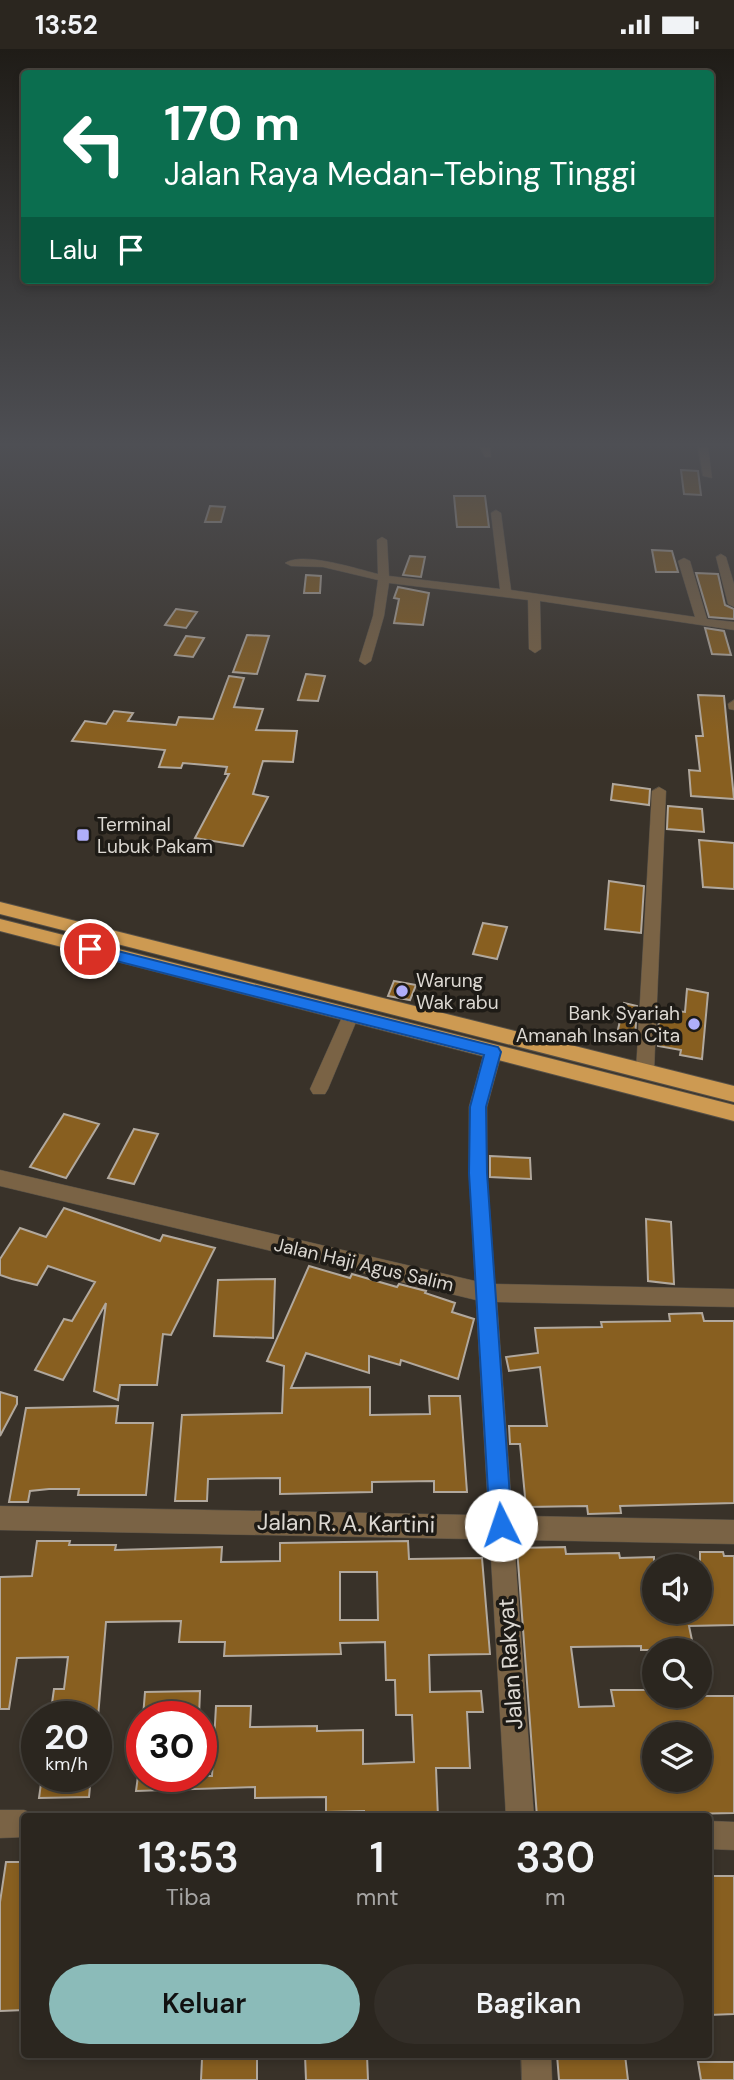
<!DOCTYPE html>
<html lang="id">
<head>
<meta charset="utf-8">
<style>
	body { margin:0; font-family:"DM Sans",sans-serif; background:#332e28; color:#f1f3f6; height:100vh; display:flex; flex-direction:column; font-size:26px; white-space:nowrap }
	* { box-sizing:border-box; margin:0 }
	p { font-size:23px; color:#a6a5a4 }
	.icon { flex:none; width:38px; height:38px; fill:none; stroke:currentColor; stroke-width:2; stroke-linecap:round; stroke-linejoin:round }
	.map { position:relative; flex:1; overflow:hidden }
	.side { position:absolute; left:21px; top:1764px; width:691px; height:245px; display:flex; flex-direction:column; background:#2b261f; border-radius:7px; box-shadow:0 4px 10px #0003,0 0 0 2px #47433d }
	.side>* { flex:none }
	.banner { position:absolute; left:21px; top:21px; width:693px; height:214px; border-radius:7px; box-shadow:0 4px 10px #0003,0 0 0 2px #47433d; background:#0b6e4f; color:#fff; overflow:hidden }
	.fabs { position:absolute; left:642px; top:1505px; display:grid; gap:14px }
	.fabs a { display:grid; place-items:center; width:70px; height:70px; border-radius:50%; background:#2b261f; box-shadow:0 4px 10px #0003,0 0 0 2px #47433d; font-size:35px }
	.speed { position:absolute; left:21px; top:1652px; display:flex; gap:14px; font-size:35px; font-weight:700; text-align:center }
	.speed>* { display:grid; place-content:center; width:91px; height:91px; border-radius:50%; background:#2b261f; box-shadow:0 4px 10px #0003,0 0 0 2px #47433d; line-height:1 }
	.speed small { font-size:18px; font-weight:400 }
	.speed .limit { border:10px solid #d22; background:#fff; color:#111 }
	.pin { position:absolute; display:grid; place-items:center; width:60px; height:60px; color:#fff; margin:-30px; border:4px solid #fff; border-radius:50%; box-shadow:0 2px 7px #0007 }
	.me { position:absolute; width:77px; margin:-38px; rotate:356deg; stroke-linejoin:round; filter:drop-shadow(0 0 5px #0008) }
	.turn { display:flex; align-items:center; gap:24px; height:147px; padding:0 28px; font-size:32px }
	.turn .icon { width:91px; height:91px; stroke-width:2.5 }
	.turn b { display:block; font-size:49px; line-height:60px }
	.then { display:flex; align-items:center; height:66px; padding:0 28px; background:#0003; gap:14px; font-size:26px }
	.eta { display:flex; justify-content:space-evenly; align-items:center; height:119px; text-align:center }
	.eta b { font-size:42px; font-weight:600; line-height:49px }
	.cta { display:flex; gap:14px; margin-top:auto; padding:14px 28px }
	.cta a { flex:1; height:80px; border-radius:42px; background:#8bbbb9; color:#111; font-size:28px; font-weight:600; line-height:80px; text-align:center }
	.cta a+a { background:#332e28; color:#f1f3f6 }
	.status { display:flex; justify-content:space-between; align-items:center; height:49px; padding:0 35px; background:#2b261f; direction:ltr }
	.status svg { height:19px; fill:currentColor }
	.map>svg:first-child { display:block }
	.building { fill:#885f20; stroke:#b1a89d; stroke-width:2; fill-rule:evenodd }
	.lines { fill:none; stroke-linecap:round; stroke-linejoin:round }
	.minor-casing { stroke:#565047; stroke-width:1 }
	.tertiary-casing { stroke:#565047; stroke-width:1 }
	.trunk-casing { stroke:#565047; stroke-width:2 }
	.minor { fill:#7a6345; fill-rule:evenodd }
	.tertiary { fill:#7a6345; fill-rule:evenodd }
	.trunk { fill:#cd9a52; fill-rule:evenodd }
	.route { fill:#1a73e8; stroke:#114b97; stroke-width:2 }
	.poi-dot { fill:#afaefa; stroke:#1e1b16; stroke-width:2.5 }
	.labels { text-anchor:middle; stroke-width:7; stroke-linejoin:round; paint-order:stroke }
	.poi-label { font-size:19px; fill:#dcd8d2; stroke:#1e1b16; text-anchor:start }
	.street-label { font-size:19px; fill:#dcd8d2; stroke:#1e1b16 }
	.near-street-label { font-size:23px; fill:#dcd8d2; stroke:#1e1b16 }
</style>
</head>
<body>
<div class="status"><b>13:52</b><svg viewBox="0 0 49 12"><path d="M0 12V9h3v3zM5 12V6h3v6zM10 12V3h3v9zM15 12V0h3v12zM26 1h20v11H26zM47 4h2v5h-2z"/></svg></div>
<div class="map">
<svg width="734" height="2031" viewBox="0 0 734 2031">
	<rect width="100%" height="100%" fill="#393229"/>
	<path class="building" d="M681 421 698 422 701 446 684 445Z
		M454 447H485L489 478H457Z
		M210 457 225 458 221 473H205Z
		M652 501 672 502 678 523H656Z
		M410 507 425 508 421 528 403 526Z
		M696 524 718 525 725 556 734 560V570L709 568Z
		M306 526 321 527 320 544H304Z
		M398 538 429 544 423 576 394 574 399 550 394 549Z
		M176 560 197 563 186 579 165 576Z
		M705 579 724 582 731 606 712 605Z
		M247 586 269 587 257 625 233 623Z
		M186 587 204 589 193 608 175 606Z
		M306 625 325 627 318 652 298 651Z
		M229 627 244 629 234 658 263 660 256 681 297 682 293 713 263 712 253 745 268 748 243 797 195 789 229 725H225L227 718 183 714 181 719 159 718 165 701 72 692 85 672 106 675 114 662 133 664 128 672 176 676 179 668 213 670Z
		M698 646 724 647 734 750 691 747 689 721 700 722 696 687H703Z
		M613 735 650 740 649 756 611 751Z
		M668 757 702 760 704 783 667 780Z
		M699 791 734 794V840L703 838Z
		M609 832 644 837 641 884 605 880Z
		M483 874 507 878 497 910 473 905Z
		M394 932 416 936 410 951 388 947Z
		M687 940 708 944 702 1010 680 1006 681 1001 658 997 659 960 685 963Z
		M624 954 637 957 635 989 617 985Z
		M64 1065 99 1075 66 1129 30 1118Z
		M134 1080 158 1085 134 1135 108 1129Z
		M490 1107 530 1109 531 1130 490 1128Z
		M64 1159 160 1192 163 1186 215 1199 171 1286 163 1285 157 1336H120L118 1351 94 1342 106 1254 63 1331 35 1321 64 1270 72 1272 95 1233 48 1217 37 1236 12 1230 0 1226V1210L20 1179 46 1188Z
		M646 1170 671 1173 674 1235 648 1232Z
		M309 1217 350 1229 352 1225 397 1238 399 1235 426 1242 425 1244 455 1254 452 1263 474 1270 458 1330 401 1311 400 1316 369 1307V1324L306 1304 291 1339 370 1338V1366L430 1365 429 1347H460L467 1443H434V1432L372 1433V1443L280 1445V1429L208 1430 207 1452H175L182 1366 282 1364 284 1317 267 1312Z
		M275 1230 273 1289 214 1287 218 1231Z
		M702 1264 704 1272H734V1454L620 1457 621 1464 588 1465 587 1457 526 1458 520 1395H510L509 1377H547L540 1318 509 1322 506 1308 538 1304 535 1279 602 1278 601 1273 670 1272 669 1265Z
		M0 1343 17 1348V1355L0 1387Z
		M118 1357 116 1374H153L146 1446H78L79 1440H49L30 1442 28 1453H9L26 1359Z
		M37 1492H70L69 1496H116L115 1501 222 1498 221 1513 280 1512V1494L408 1492 409 1510 482 1509 490 1605 429 1606 430 1643 481 1642 483 1663H467L470 1719H436L438 1768H364V1762L326 1763V1748L255 1749V1738L136 1742 138 1727H212L216 1657H251L250 1678 317 1677V1682L363 1681V1715L414 1713 412 1666H396L395 1631H386L385 1593 340 1594 341 1605 224 1607 225 1593H179L181 1572 106 1573 98 1668H50L54 1640H64L68 1608 17 1609 9 1660H0V1528L32 1527ZM340 1523H377L378 1571H340Z
		M565 1498 566 1505 619 1504 620 1509 654 1508V1563H700V1503H723L724 1507H734V1576L689 1577 694 1601H641V1597L571 1598 579 1658 614 1657 611 1641H654V1647H734V1764L537 1768 517 1499ZM651 1685H700V1731H654Z
		M200 1642 199 1668H143L145 1643Z
		M42 1727H91L89 1748 39 1749Z
		M6 1813H24V1961L0 1962V1853Z
		M709 1827H734V1965L709 1966Z
		M305 2006H367L368 2031H306Z
		M557 2006H625L628 2031H559Z
		M202 2010H257V2031H201Z
		M698 2013H734V2031H701Z"/>
	<g class="lines">
		<g class="minor-casing">
			<path id="minor" d="M480 398H490L491 408H485Z
				M698 398H708L712 429 703 427Z
				M496 461 501 464 511 541 695 568 678 512 684 509 690 512 707 570 734 573V581L540 552 541 600 535 604 529 600 528 551 389 534 384 567 371 612 365 616 359 612 373 567 378 531 323 518 291 517 285 514C303 502 357 520 378 525L377 491 382 488 387 491 389 527 500 540 491 464Z
				M721 505 726 508 734 535V558L728 555 716 508Z
				M734 651V661L729 660 728 655Z
				M659 738 666 742 654 1022 651 1027H639L636 1022 652 742Z
				M351 960 359 966 328 1040 325 1045H313L310 1040 343 966Z
				M493 997 502 1003 487 1058V1124L495 1235 734 1240V1258L497 1253 534 1768H506L476 1251 0 1137V1121L475 1232 469 1124V1058L484 1003Z
				M0 1761H24L34 1765 35 1768H24V1788L0 1789Z
				M709 1772 734 1773V1801L709 1800Z
				M521 2006H551L552 2031H522Z"/>
		</g>
		<g class="tertiary-casing">
			<path id="tertiary" d="M0 1457 734 1471V1495L0 1481Z"/>
		</g>
		<g class="trunk-casing">
			<path id="trunk" d="M0 853 734 1037V1053L0 865Z
				M0 870 734 1056V1072L0 882Z"/>
		</g>
		<use href="#minor" class="minor"/>
		<use href="#tertiary" class="tertiary"/>
		<use href="#trunk" class="trunk"/>
	</g>
	<linearGradient id="sky" x2="0" y2="1"><stop stop-color="#1f1c17"/><stop offset="0.58" stop-color="#4e4f54"/><stop offset="1" stop-color="#4e4f54" stop-opacity="0"/></linearGradient>
	<rect width="734" height="682" fill="url(#sky)"/>
	<path class="route" d="M90 895 498 998 501 1003 486 1058 487 1124 512 1476 509 1484 501 1487 493 1484 490 1476 469 1124 470 1058 484 1006 85 904 83 900Z"/>
	<g class="poi-dot">
		<rect x="76" y="779" width="14" height="14" rx="3.5"/>
		<circle cx="402" cy="942" r="7"/>
		<circle cx="694" cy="975" r="7"/>
	</g>
	<g class="labels">
		<g class="poi-label">
			<text x="97" y="782">Terminal<tspan x="97" dy="22">Lubuk Pakam</tspan></text>
			<text x="416" y="938">Warung<tspan x="416" dy="22">Wak rabu</tspan></text>
			<text x="680" y="971" text-anchor="end">Bank Syariah<tspan x="680" dy="22">Amanah Insan Cita</tspan></text>
		</g>
		<g class="street-label">
			<text transform="translate(364 1215) rotate(13)" y="7">Jalan Haji Agus Salim</text>
		</g>
		<g class="near-street-label">
			<text transform="translate(346 1474) rotate(1)" y="8">Jalan R. A. Kartini</text>
			<text transform="translate(510 1615) rotate(-94)" y="8">Jalan Rakyat</text>
		</g>
	</g>
</svg>
<div class="fabs">
<a><svg class="icon" aria-label="sound" viewBox="0 0 24 24"><path d="M4 9h4l5-4v14l-5-4H4zM17 9q2 3 0 6"/></svg></a>
<a><svg class="icon" aria-label="search" viewBox="0 0 24 24"><circle cx="10" cy="10" r="6"/><path d="M15 15l6 6"/></svg></a>
<a><svg class="icon" aria-label="layers" viewBox="0 0 24 24"><path d="M12 4l9 5-9 5-9-5zM3 14l9 5 9-5"/></svg></a>
</div>
<div class="speed"><div>20<small>km/h</small></div><div class="limit">30</div></div>
<div class="pin" style="left:90px;top:900px;background:#d93025"><svg class="icon" aria-label="arrive" viewBox="0 0 24 24"><path d="M6 21V4h12l-3 4 3 4H6"/></svg></div>
<svg class="me" style="left:501px;top:1476px" viewBox="-20 -20 40 40"><circle r="19" fill="#fff"/><path d="M0-13L10 11 0 6-10 11z" fill="#1a73e8"/></svg>
<div class="banner">
<div class="turn"><svg class="icon" aria-label="left" viewBox="0 0 24 24"><path d="M17 20v-9H6M10 6l-5 5 5 5"/></svg><div><b>170 m</b>Jalan Raya Medan-Tebing Tinggi</div></div>
<div class="then">Lalu<svg class="icon" aria-label="arrive" viewBox="0 0 24 24"><path d="M6 21V4h12l-3 4 3 4H6"/></svg></div>
</div>
<section class="side">
<div class="eta">
<div><b>13:53</b><p>Tiba</p></div>
<div><b>1</b><p>mnt</p></div>
<div><b>330</b><p>m</p></div>
</div>
<div class="cta"><a>Keluar</a><a>Bagikan</a></div>
</section>
</div>
</body>
</html>
